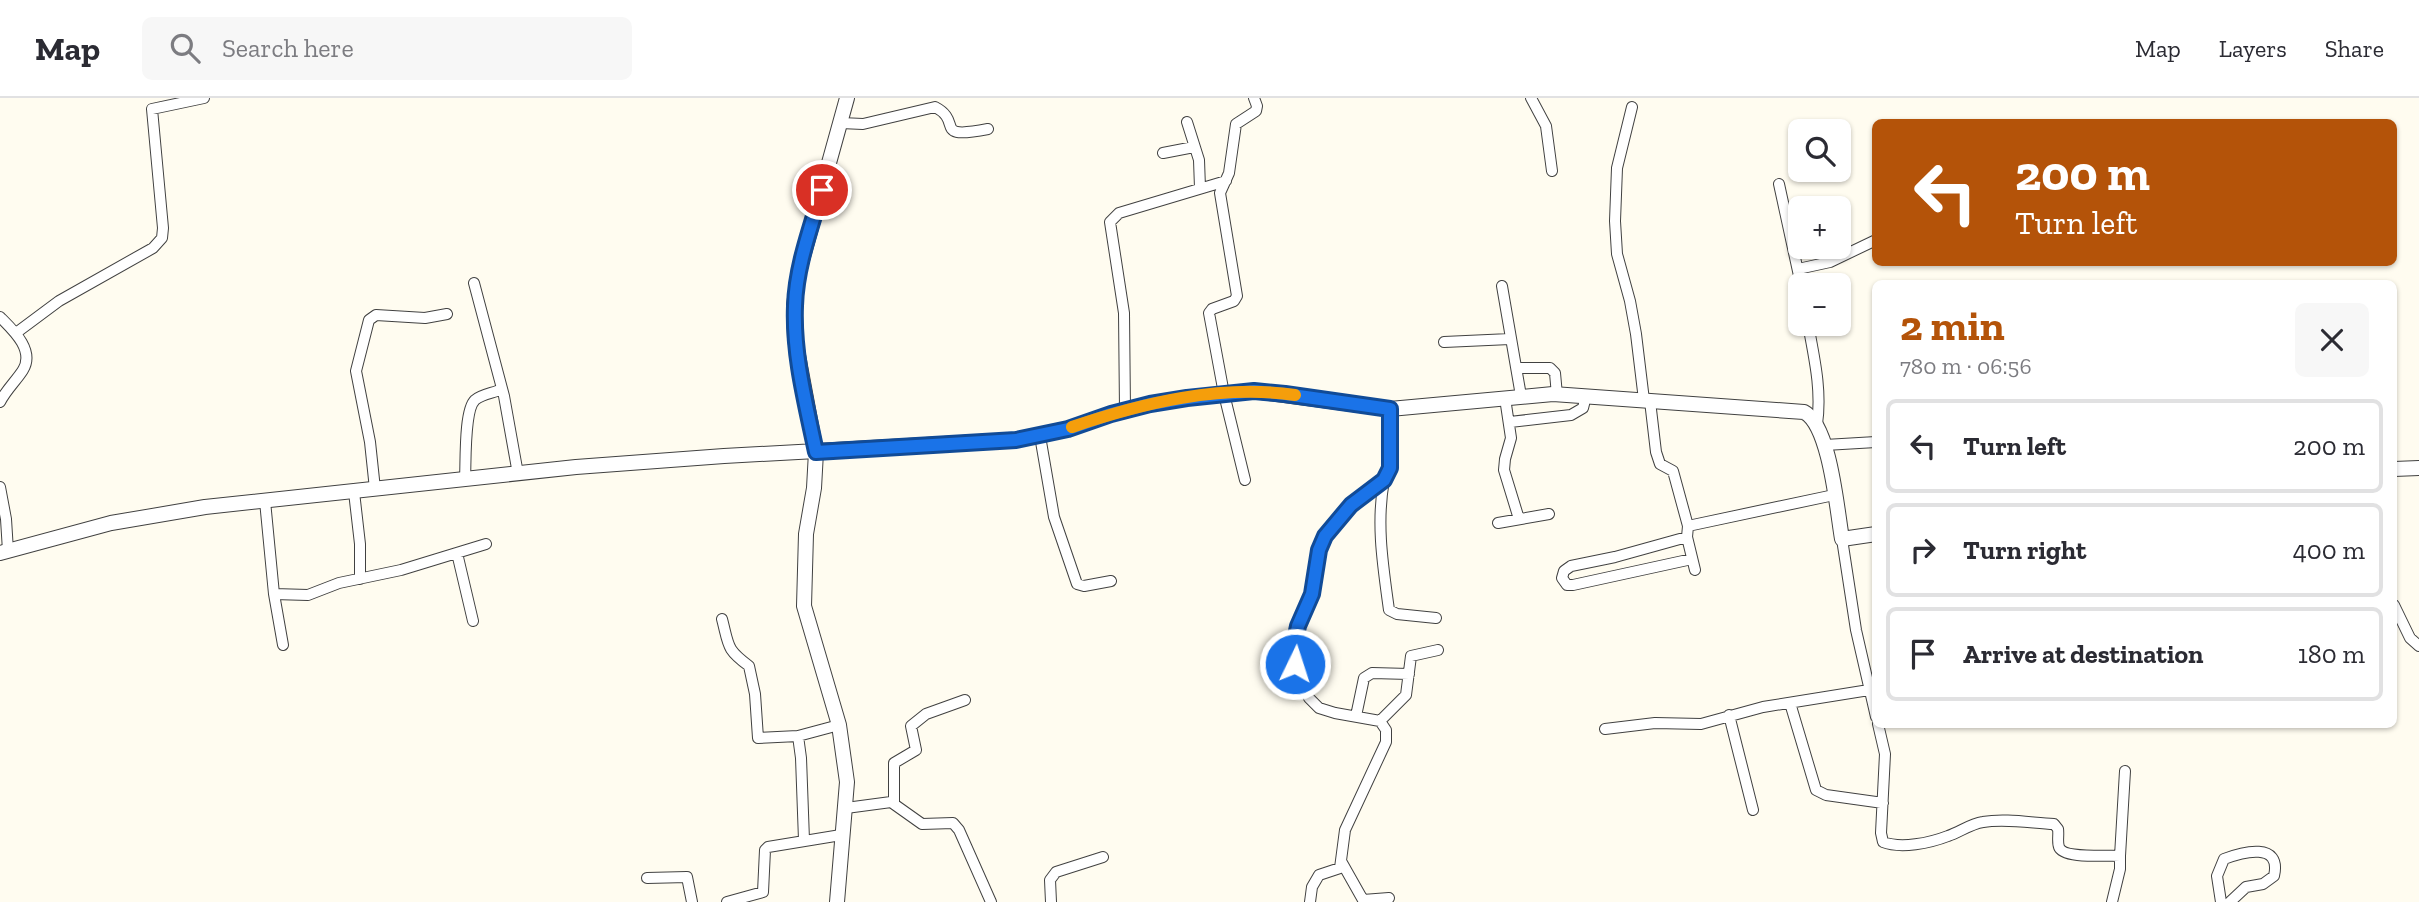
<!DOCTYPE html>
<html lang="en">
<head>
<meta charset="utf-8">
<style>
	body { margin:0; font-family:"Zilla Slab",serif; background:#f7f7f7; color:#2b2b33; height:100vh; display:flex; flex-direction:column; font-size:26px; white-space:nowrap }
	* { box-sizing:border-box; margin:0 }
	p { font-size:23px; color:#7c7c81 }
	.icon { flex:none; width:38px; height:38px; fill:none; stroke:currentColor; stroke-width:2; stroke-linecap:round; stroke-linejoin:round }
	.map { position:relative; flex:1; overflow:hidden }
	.sheet { position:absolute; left:1872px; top:182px; width:525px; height:448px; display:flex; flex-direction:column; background:#fff; border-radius:10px; box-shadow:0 2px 5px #0004 }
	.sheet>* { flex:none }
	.top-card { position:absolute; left:1872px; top:21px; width:525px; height:147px; border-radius:10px; box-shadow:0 2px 5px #0004; background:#b45309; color:#fff; overflow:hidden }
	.buttons { position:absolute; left:1788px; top:21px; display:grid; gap:14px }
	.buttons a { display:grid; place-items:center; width:63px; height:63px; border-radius:10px; background:#fff; box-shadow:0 2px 5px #0004; font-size:35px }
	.pin { position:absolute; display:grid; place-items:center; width:60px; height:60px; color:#fff; margin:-30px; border:4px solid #fff; border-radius:50%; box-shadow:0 2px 7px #0007 }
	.me { position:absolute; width:77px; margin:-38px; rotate:4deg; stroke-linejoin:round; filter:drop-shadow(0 0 5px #0008) }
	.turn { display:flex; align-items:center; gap:24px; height:147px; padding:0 28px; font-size:32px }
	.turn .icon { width:91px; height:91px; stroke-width:2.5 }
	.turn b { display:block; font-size:49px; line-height:60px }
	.round { display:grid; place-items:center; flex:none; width:74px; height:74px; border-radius:10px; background:#f7f7f7 }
	.headline { display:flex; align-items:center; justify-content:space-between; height:119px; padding:0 28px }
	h1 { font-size:42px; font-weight:700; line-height:52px; color:#b45309 }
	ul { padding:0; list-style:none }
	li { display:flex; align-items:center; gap:21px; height:94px; margin:0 14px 10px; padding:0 14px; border:4px solid #e1e1e2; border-radius:10px }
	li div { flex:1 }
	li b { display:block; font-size:26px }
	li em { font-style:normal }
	header { display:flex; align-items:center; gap:42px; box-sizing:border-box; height:98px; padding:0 35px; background:#fff; border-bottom:2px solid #e1e1e2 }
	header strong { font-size:33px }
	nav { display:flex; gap:38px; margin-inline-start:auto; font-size:24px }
	.search { width:490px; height:63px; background:#f7f7f7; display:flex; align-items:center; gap:18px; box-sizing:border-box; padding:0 24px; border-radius:10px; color:#7c7c81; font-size:26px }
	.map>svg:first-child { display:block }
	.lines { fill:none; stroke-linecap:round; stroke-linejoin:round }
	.minor-casing { stroke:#414141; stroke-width:12 }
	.tertiary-casing { stroke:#414141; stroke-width:16 }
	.minor { stroke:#fff; stroke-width:10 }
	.tertiary { stroke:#fff; stroke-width:14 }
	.route-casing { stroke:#114b97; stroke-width:18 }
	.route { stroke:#1a73e8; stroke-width:12 }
	.slow { stroke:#f59e0b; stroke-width:12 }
</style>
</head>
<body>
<header>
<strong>Map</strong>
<div class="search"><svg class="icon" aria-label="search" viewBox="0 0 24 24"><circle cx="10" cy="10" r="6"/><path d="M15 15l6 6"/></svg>Search here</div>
<nav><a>Map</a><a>Layers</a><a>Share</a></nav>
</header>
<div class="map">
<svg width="2419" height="804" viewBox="0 0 2419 804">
	<rect width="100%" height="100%" fill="#fffcf0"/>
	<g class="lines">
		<g class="minor-casing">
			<path id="minor" d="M1531 0 1546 28 1552 73
				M1632 9 1617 70 1615 123 1617 156 1630 203 1636 236 1644 302
				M1187 24 1199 62 1200 90
				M841 25 863 26 935 9C964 24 931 42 988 31
				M1163 55 1194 49
				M1779 86 1801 187
				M1798 171 1830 164 1876 142
				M474 185 504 298 518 376
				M1502 188 1521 298
				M0 219C13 232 35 252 23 272 16 283 6 292 0 304
				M1808 226C1814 259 1822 292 1817 326
				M16 235 59 203 153 150 162 140 163 130 152 11 204 0
				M1444 244 1510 241
				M1518 270H1550L1555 275 1557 297
				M1505 300 1511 340 1505 361 1504 372 1519 421
				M1650 303 1656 354 1660 366 1673 373 1688 428 1687 439 1695 472
				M1125 312 1124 215 1110 124 1119 115 1226 83
				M1510 324 1571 317 1583 310 1586 298
				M1040 338 1054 419 1077 486 1084 488 1111 483
				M1825 347 1876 344
				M465 381C466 364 464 312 475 302 482 296 494 295 502 291
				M1245 382 1224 296 1209 215 1212 211 1234 203 1237 198 1220 95 1229 75 1236 26 1256 13 1257 8 1254 0
				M1384 382C1376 426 1383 468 1389 512L1397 516 1436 520
				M0 389 6 421 8 453
				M375 391 370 344 356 273 369 222 376 217 425 220 447 216
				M354 394 360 446V481
				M265 403 274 496 283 547
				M1498 425 1549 416
				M1688 428 1834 397
				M1687 439 1615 459 1571 468 1564 473 1562 480 1567 487H1573L1692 461
				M1842 441 1856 532 1876 619
				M457 455 473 523
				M274 496 308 497 339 485 401 472 486 446
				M2394 507 2410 540 2419 548
				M722 521C729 548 726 551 749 568L755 596 758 640 798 638 839 627
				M1790 605 1816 692 1826 697 1883 705
				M1729 617 1753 712
				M1356 618 1364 580 1372 575 1409 576
				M1380 623 1406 597 1411 558 1438 552
				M1878 626 1885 656 1881 735 1883 744C1901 751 1930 745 1948 738 1960 734 1970 726 1983 724 2005 720 2032 725 2054 726L2058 731C2059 736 2057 744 2059 749 2063 761 2108 757 2120 758V771L2112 804
				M1605 631 1655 625 1701 626 1763 609 1869 592
				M798 638 801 660 804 742
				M894 706V665L916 652 911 628 926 616 965 602
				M846 710 891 704 922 726 953 725 959 732 991 804
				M2120 758 2125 673
				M1341 763 1363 802 1389 800
				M647 780 687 779 692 804
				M727 804 763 794 765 752 768 749 841 737
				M1051 804 1050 782 1056 774 1103 759
				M1310 804 1312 789 1319 777 1340 770 1345 732 1386 644V632L1380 623 1335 615 1319 610 1309 600 1295 566 1294 548 1303 513 1312 496 1319 452 1325 437 1351 407 1384 382 1390 370V311
				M2221 804 2217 778 2224 761C2242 754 2282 743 2274 778L2263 786 2246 789 2230 804"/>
		</g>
		<g class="tertiary-casing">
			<path id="tertiary" d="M2394 371 2419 370
				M0 455 111 425 205 409 576 369 724 358 1016 342 1068 331 1111 316 1150 306 1187 300 1254 293 1390 311 1553 296 1804 314C1830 327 1837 412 1842 441L1876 436
				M837 804 847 684 839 627 804 508 806 436 814 390 816 354 795 241 794 207 799 173 847 0"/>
		</g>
		<use href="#minor" class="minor"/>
		<use href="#tertiary" class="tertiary"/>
	</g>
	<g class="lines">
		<g class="route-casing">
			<path id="route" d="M822 92C811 129 796 169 795 208 793 257 806 306 816 354L1016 342 1068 331 1111 316 1150 306 1187 300 1254 293 1285 296 1390 311V370L1384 382 1351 407 1325 438 1319 452 1312 496 1298 528 1294 548 1295 566"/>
		</g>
		<use href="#route" class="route"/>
		<path class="slow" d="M1072 329C1142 305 1221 286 1295 297"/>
	</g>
</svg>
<div class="buttons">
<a><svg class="icon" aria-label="search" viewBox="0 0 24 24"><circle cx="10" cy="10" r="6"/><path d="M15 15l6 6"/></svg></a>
<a>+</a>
<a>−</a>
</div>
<div class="pin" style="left:822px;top:92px;background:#d93025"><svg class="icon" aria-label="arrive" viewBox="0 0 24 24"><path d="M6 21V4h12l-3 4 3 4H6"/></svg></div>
<svg class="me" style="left:1295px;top:566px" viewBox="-20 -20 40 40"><circle r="17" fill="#1a73e8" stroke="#fff" stroke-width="3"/><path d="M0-11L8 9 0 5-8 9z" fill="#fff"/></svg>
<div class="top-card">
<div class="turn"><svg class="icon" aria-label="left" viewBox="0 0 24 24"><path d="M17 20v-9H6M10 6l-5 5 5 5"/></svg><div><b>200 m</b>Turn left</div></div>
</div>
<section class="sheet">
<div class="headline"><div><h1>2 min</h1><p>780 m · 06:56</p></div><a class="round"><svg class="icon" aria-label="close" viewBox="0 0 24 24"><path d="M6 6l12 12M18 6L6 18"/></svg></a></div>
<ul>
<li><svg class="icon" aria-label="left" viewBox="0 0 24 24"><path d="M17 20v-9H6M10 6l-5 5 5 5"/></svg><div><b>Turn left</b></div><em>200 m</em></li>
<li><svg class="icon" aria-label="right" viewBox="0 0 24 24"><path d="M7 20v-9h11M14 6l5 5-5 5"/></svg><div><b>Turn right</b></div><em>400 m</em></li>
<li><svg class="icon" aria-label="arrive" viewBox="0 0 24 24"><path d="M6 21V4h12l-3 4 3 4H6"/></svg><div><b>Arrive at destination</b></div><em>180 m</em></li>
</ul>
</section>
</div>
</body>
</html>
